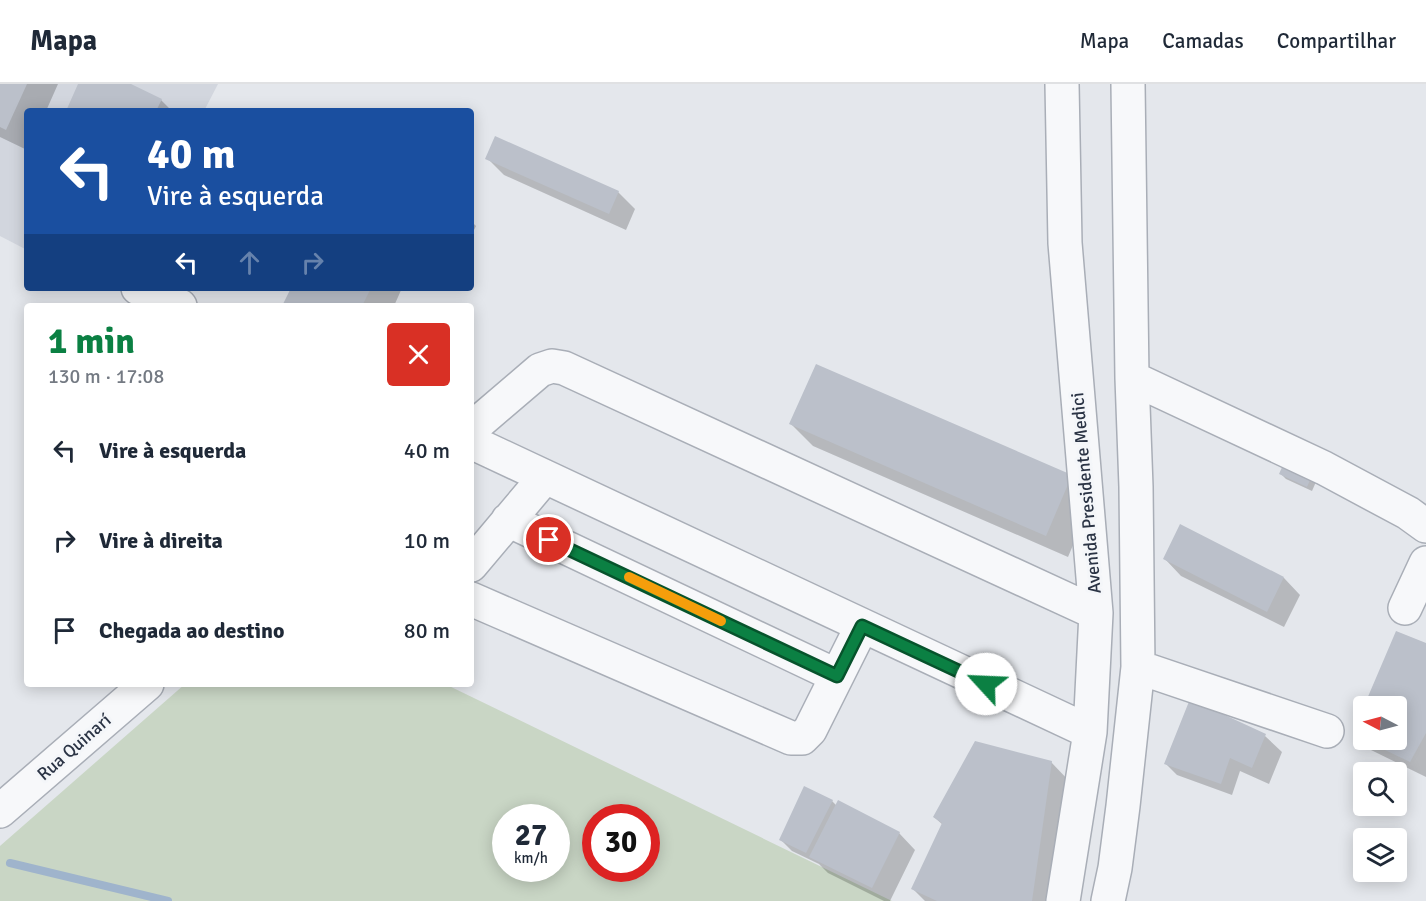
<!DOCTYPE html>
<html lang="pt">
<head>
<meta charset="utf-8">
<style>
	body { margin:0; font-family:Signika,sans-serif; background:#f2f2f3; color:#1f2937; height:100vh; display:flex; flex-direction:column; font-size:22px; white-space:nowrap }
	* { box-sizing:border-box; margin:0 }
	p { font-size:20px; color:#747a83 }
	.icon { flex:none; width:33px; height:33px; fill:none; stroke:currentColor; stroke-width:2; stroke-linecap:round; stroke-linejoin:round }
	.map { position:relative; flex:1; overflow:hidden }
	.drawer { position:absolute; left:24px; top:219px; width:450px; height:384px; display:flex; flex-direction:column; background:#fff; border-radius:6px; box-shadow:0 3px 15px #0003 }
	.drawer>* { flex:none }
	.banner { position:absolute; left:24px; top:24px; width:450px; height:183px; border-radius:6px; box-shadow:0 3px 15px #0003; background:#1a4fa0; color:#fff; overflow:hidden }
	.needle { width:39px; rotate:276deg }
	.buttons { position:absolute; left:1353px; top:612px; display:grid; gap:12px }
	.buttons a { display:grid; place-items:center; width:54px; height:54px; border-radius:6px; background:#fff; box-shadow:0 3px 15px #0003; font-size:30px }
	.speed { position:absolute; left:492px; top:720px; display:flex; gap:12px; font-size:30px; font-weight:700; text-align:center }
	.speed>* { display:grid; place-content:center; width:78px; height:78px; border-radius:50%; background:#fff; box-shadow:0 3px 15px #0003; line-height:1 }
	.speed small { font-size:15px; font-weight:400 }
	.speed .limit { border:9px solid #d22; background:#fff; color:#111 }
	.pin { position:absolute; display:grid; place-items:center; width:51px; height:51px; color:#fff; margin:-26px; border:3px solid #fff; border-radius:50%; box-shadow:0 2px 6px #0007 }
	.me { position:absolute; width:66px; margin:-33px; rotate:295deg; stroke-linejoin:round; filter:drop-shadow(0 0 4px #0008) }
	.turn { display:flex; align-items:center; gap:21px; height:126px; padding:0 24px; font-size:27px }
	.turn .icon { width:78px; height:78px; stroke-width:2.5 }
	.turn b { display:block; font-size:42px; line-height:51px }
	.lanes { display:flex; align-items:center; height:57px; padding:0 24px; background:#0003; justify-content:center; gap:30px; direction:ltr }
	.lanes .off { opacity:.35 }
	.round { display:grid; place-items:center; flex:none; width:63px; height:63px; border-radius:6px; background:#f2f2f3 }
	.head { display:flex; align-items:center; justify-content:space-between; height:102px; padding:0 24px }
	h1 { font-size:36px; font-weight:700; line-height:45px; color:#0b8043 }
	ul { padding:0; list-style:none }
	li { display:flex; align-items:center; gap:18px; height:90px; padding:0 24px }
	li div { flex:1 }
	li b { display:block; font-size:22px }
	li em { font-style:normal }
	header { display:flex; align-items:center; gap:36px; box-sizing:border-box; height:84px; padding:0 30px; background:#fff; border-bottom:2px solid #e0e1e3 }
	header strong { font-size:28px }
	nav { display:flex; gap:33px; margin-inline-start:auto; font-size:21px }
	.map>svg:first-child { display:block }
	.built { fill:#d2d6de }
	.green { fill:#c9d6c5; fill-rule:evenodd }
	.shadow { fill:#0003 }
	.lines { fill:none; stroke-linecap:round; stroke-linejoin:round }
	.stream { stroke:#9fb4cc; stroke-width:8 }
	.building { fill:#bbc0ca }
	.minor-casing { stroke:#a9aeb7; stroke-width:36 }
	.minor { stroke:#f7f8fa; stroke-width:33 }
	.route-casing { stroke:#07532c; stroke-width:15 }
	.route { stroke:#0b8043; stroke-width:10 }
	.slow { stroke:#f59e0b; stroke-width:10 }
	.labels { text-anchor:middle; stroke-width:6; stroke-linejoin:round; paint-order:stroke }
	.street-label { font-size:18px; fill:#2b3445; stroke:#f4f6f9 }
</style>
</head>
<body>
<header>
<strong>Mapa</strong>
<nav><a>Mapa</a><a>Camadas</a><a>Compartilhar</a></nav>
</header>
<div class="map">
<svg width="1426" height="817" viewBox="0 0 1426 817">
	<rect width="100%" height="100%" fill="#e4e7ec"/>
	<path class="built" d="M0 0H218L204 27H27V166L0 152Z"/>
	<path class="green" d="M185 600H445L892 817H0V762ZM506 734H556V784H506ZM596 734H646V784H596Z"/>
	<path class="shadow" d="M0 0H58L46 27H27V66L0 53Z
		M80 0H127L161 16 172 27H67Z
		M487 74 618 108 635 125 626 146 504 91Z
		M471 137 476 142 471 152Z
		M292 204H402L394 222H284Z
		M791 340 1071 393 1093 414 1068 473 813 362Z
		M1280 389 1319 391 1312 407 1286 395Z
		M1165 475 1284 494 1300 511 1284 543 1181 492Z
		M1396 549 1426 561V693L1371 666 1354 649 1364 627V656H1396V622H1366Z
		M1265 652 1282 668 1269 700 1240 687 1232 711 1177 691 1166 680Z
		M1051 678 1072 700 1056 817H925L913 805 943 741 934 733Z
		M832 717 837 722 899 749 915 766 890 817H884L828 789 819 780 792 767 780 755Z"/>
	<g class="lines">
		<path class="stream" d="M10 779 168 817"/>
	</g>
	<path class="building" d="M0 0H27L6 46 0 43Z
		M78 0H131L162 15 156 27H66Z
		M495 52 619 107 609 130 485 75Z
		M291 204H371L362 222H282Z
		M816 280 1072 391 1046 452 789 340Z
		M1287 372 1315 385 1307 403 1279 390Z
		M1180 440 1284 493 1267 528 1163 475Z
		M1396 547 1426 559V649L1410 678 1364 656H1396V622H1364Z
		M1190 615 1266 650 1252 684 1230 674 1221 700 1164 680Z
		M1363 624H1364V655L1353 650Z
		M975 657 1052 677 1032 817H937L911 805 942 739 933 733Z
		M804 702 833 716 806 769 779 756Z
		M838 716 900 748 872 804 809 773Z"/>
	<g class="lines">
		<g class="minor-casing">
			<path id="minor" d="M1062 0 1065 159 1096 529 1090 648 1063 817
				M138 204 180 222
				M1132 294 1324 384 1408 429 1426 442
				M471 345 540 286 552 282 564 284 1096 529
				M471 358 1090 648
				M508 436 837 592
				M471 481 545 393
				M471 515 791 654H802L810 646 862 542
				M1405 524 1426 479
				M1138 583 1327 647
				M0 727 147 600
				M1108 817 1115 784 1123 722 1138 583 1136 403 1132 294 1128 0"/>
		</g>
		<use href="#minor" class="minor"/>
	</g>
	<g class="lines">
		<g class="route-casing">
			<path id="route" d="M549 456 837 592 862 542 986 600"/>
		</g>
		<use href="#route" class="route"/>
		<path class="slow" d="M629 493 721 537"/>
	</g>
	<g class="labels">
		<g class="street-label">
			<text transform="translate(1086 409) rotate(-95)" y="6">Avenida Presidente Medici</text>
			<text transform="translate(74 663) rotate(-41)" y="6">Rua Quinarí</text>
		</g>
	</g>
</svg>
<div class="buttons">
<a><svg class="needle" viewBox="-14 -14 28 28"><path d="M0-13l5 13h-10z" fill="#e53935"/><path d="M0 13l5-13h-10z" fill="#747a83"/></svg></a>
<a><svg class="icon" aria-label="search" viewBox="0 0 24 24"><circle cx="10" cy="10" r="6"/><path d="M15 15l6 6"/></svg></a>
<a><svg class="icon" aria-label="layers" viewBox="0 0 24 24"><path d="M12 4l9 5-9 5-9-5zM3 14l9 5 9-5"/></svg></a>
</div>
<div class="speed"><div>27<small>km/h</small></div><div class="limit">30</div></div>
<div class="pin" style="left:549px;top:456px;background:#d93025"><svg class="icon" aria-label="arrive" viewBox="0 0 24 24"><path d="M6 21V4h12l-3 4 3 4H6"/></svg></div>
<svg class="me" style="left:986px;top:600px" viewBox="-20 -20 40 40"><circle r="19" fill="#fff"/><path d="M0-13L10 11 0 6-10 11z" fill="#0b8043"/></svg>
<div class="banner">
<div class="turn"><svg class="icon" aria-label="left" viewBox="0 0 24 24"><path d="M17 20v-9H6M10 6l-5 5 5 5"/></svg><div><b>40 m</b>Vire à esquerda</div></div>
<div class="lanes"><svg class="icon" aria-label="left" viewBox="0 0 24 24"><path d="M17 20v-9H6M10 6l-5 5 5 5"/></svg><svg class="icon off" aria-label="ahead" viewBox="0 0 24 24"><path d="M12 20V5M6 11l6-6 6 6"/></svg><svg class="icon off" aria-label="right" viewBox="0 0 24 24"><path d="M7 20v-9h11M14 6l5 5-5 5"/></svg></div>
</div>
<section class="drawer">
<div class="head"><div><h1>1 min</h1><p>130 m · 17:08</p></div><a class="round" style="background:#d93025;color:#fff"><svg class="icon" aria-label="close" viewBox="0 0 24 24"><path d="M6 6l12 12M18 6L6 18"/></svg></a></div>
<ul>
<li><svg class="icon" aria-label="left" viewBox="0 0 24 24"><path d="M17 20v-9H6M10 6l-5 5 5 5"/></svg><div><b>Vire à esquerda</b></div><em>40 m</em></li>
<li><svg class="icon" aria-label="right" viewBox="0 0 24 24"><path d="M7 20v-9h11M14 6l5 5-5 5"/></svg><div><b>Vire à direita</b></div><em>10 m</em></li>
<li><svg class="icon" aria-label="arrive" viewBox="0 0 24 24"><path d="M6 21V4h12l-3 4 3 4H6"/></svg><div><b>Chegada ao destino</b></div><em>80 m</em></li>
</ul>
</section>
</div>
</body>
</html>
